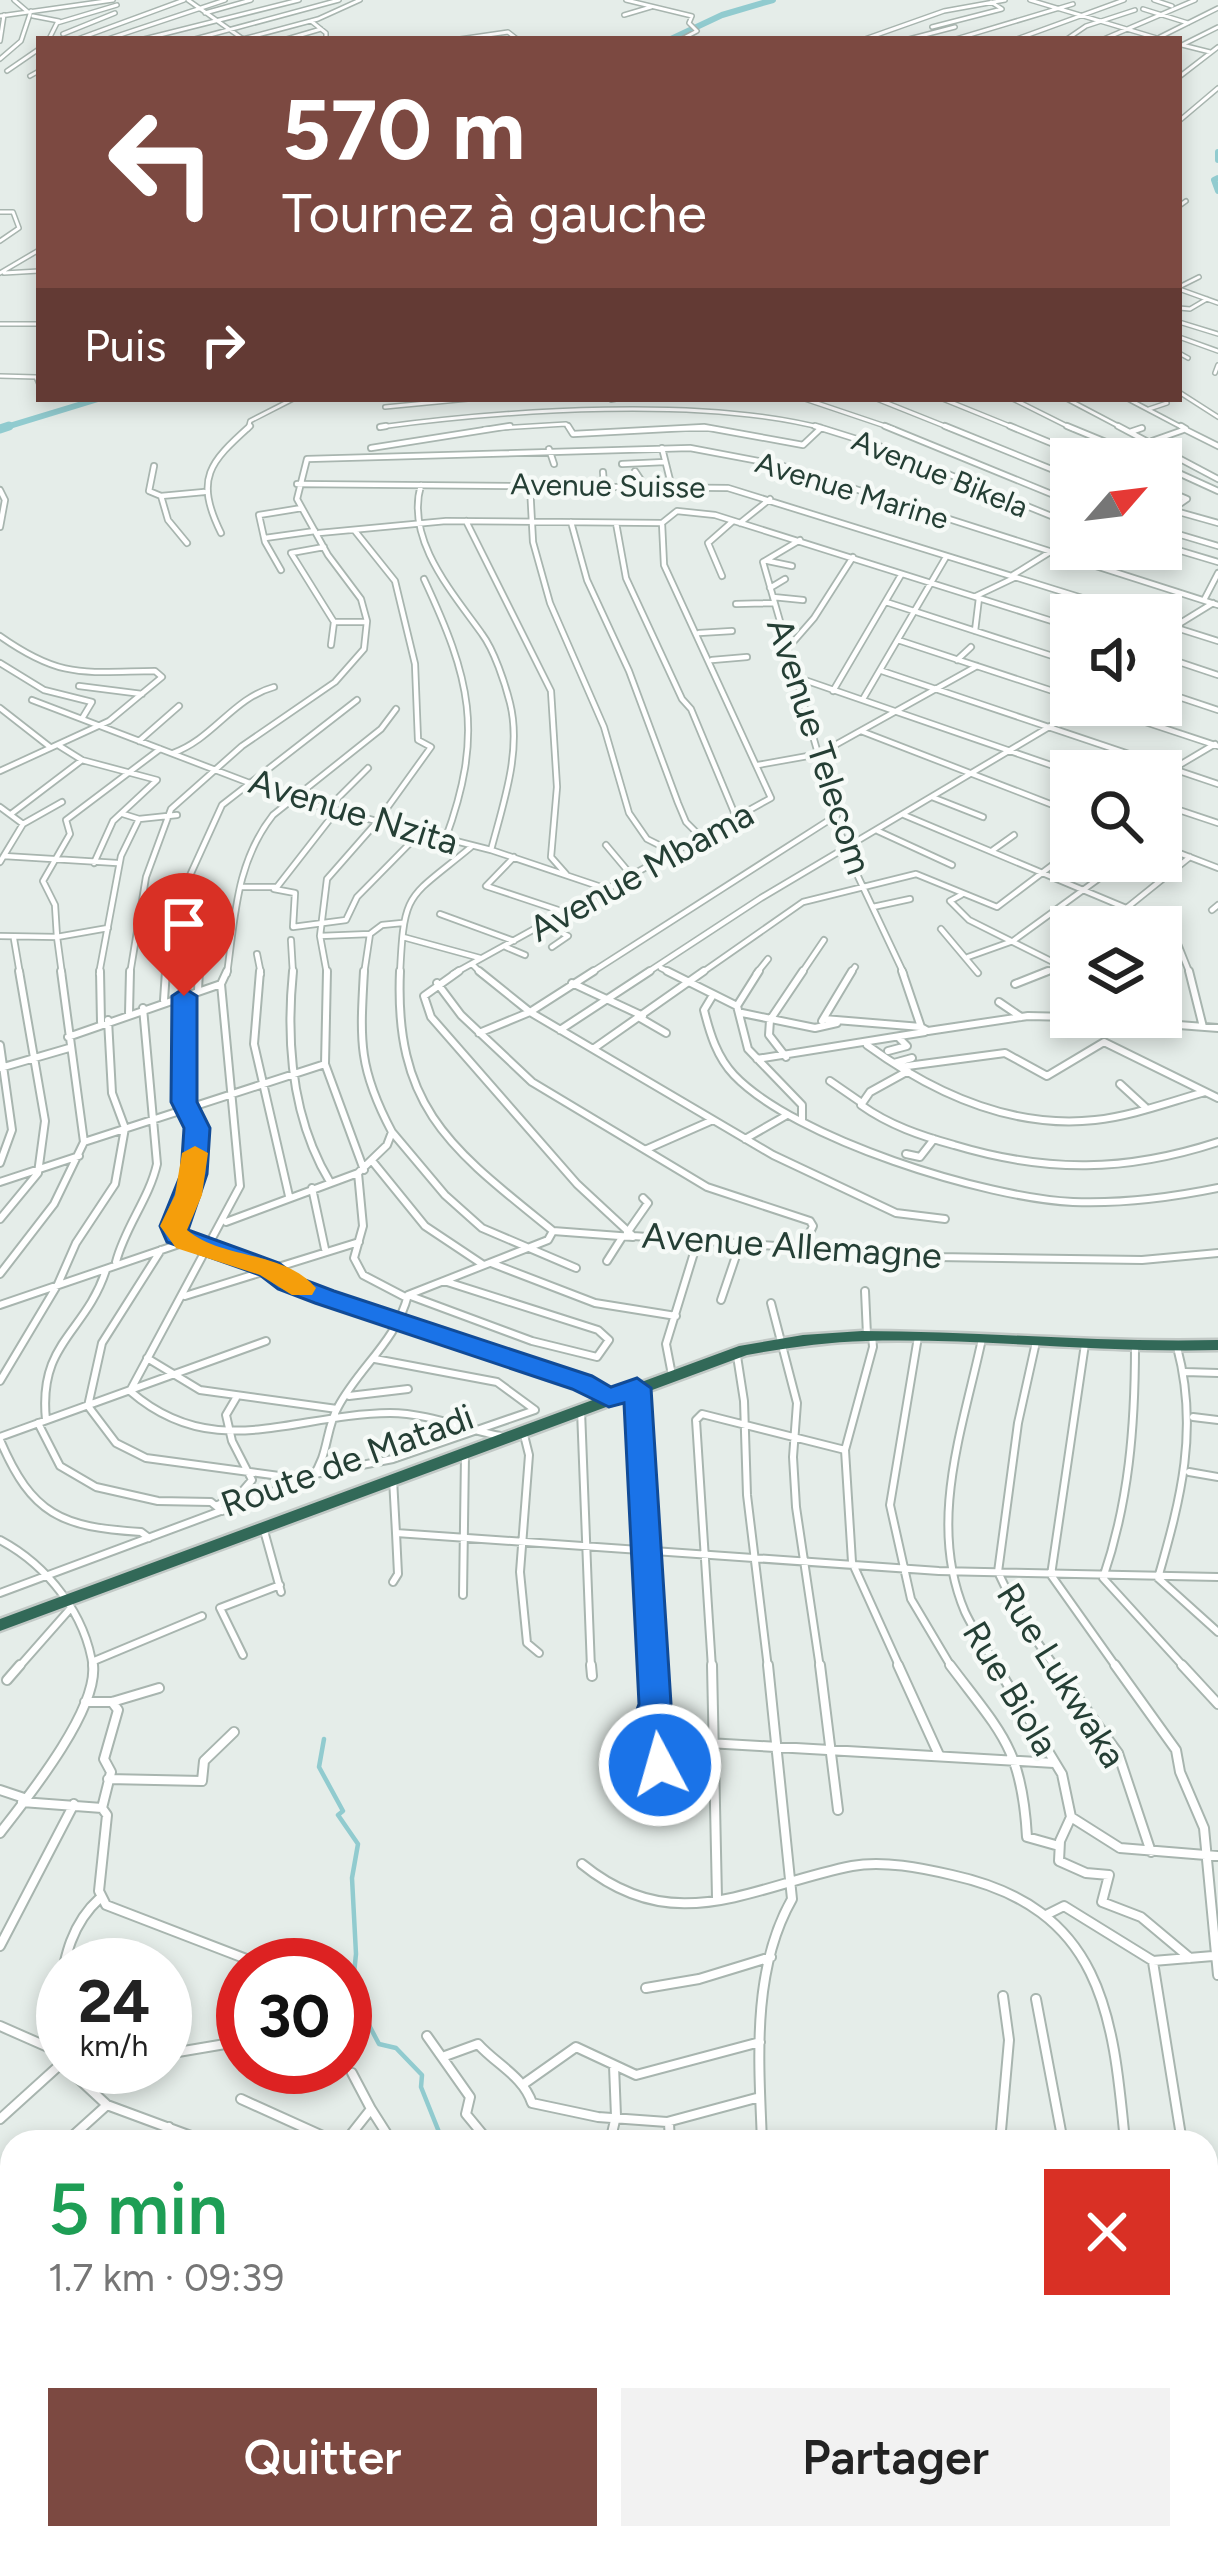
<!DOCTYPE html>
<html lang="fr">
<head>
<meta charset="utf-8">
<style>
	body { margin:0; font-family:Figtree,sans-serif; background:#f2f2f2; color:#222; height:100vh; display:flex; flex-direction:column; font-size:45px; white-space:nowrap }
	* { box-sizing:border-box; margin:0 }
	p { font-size:39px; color:#767676 }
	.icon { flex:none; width:66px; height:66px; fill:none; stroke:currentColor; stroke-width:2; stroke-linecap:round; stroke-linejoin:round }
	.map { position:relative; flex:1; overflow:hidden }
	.sheet { position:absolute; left:0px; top:2130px; width:1218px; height:420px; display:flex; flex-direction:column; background:#fff; border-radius:36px 36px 0 0; box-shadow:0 6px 18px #0003 }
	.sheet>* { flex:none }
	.top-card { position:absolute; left:36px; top:36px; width:1146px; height:366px; border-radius:0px; box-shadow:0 6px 18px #0003; background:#7c4941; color:#fff; overflow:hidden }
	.needle { width:78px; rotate:62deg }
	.buttons { position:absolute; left:1050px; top:438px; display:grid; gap:24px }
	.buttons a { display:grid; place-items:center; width:132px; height:132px; border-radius:0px; background:#fff; box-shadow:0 6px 18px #0003; font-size:60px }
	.speed { position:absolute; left:36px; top:1938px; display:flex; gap:24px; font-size:60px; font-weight:700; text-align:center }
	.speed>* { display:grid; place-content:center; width:156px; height:156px; border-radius:50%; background:#fff; box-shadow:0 6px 18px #0003; line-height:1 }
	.speed small { font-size:30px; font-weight:400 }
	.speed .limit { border:18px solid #d22; background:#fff; color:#111 }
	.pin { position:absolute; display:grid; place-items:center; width:102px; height:102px; color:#fff; margin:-123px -51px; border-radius:50% 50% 50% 0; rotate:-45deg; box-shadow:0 0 12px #0007 }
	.pin .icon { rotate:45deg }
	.me { position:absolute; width:132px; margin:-66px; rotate:354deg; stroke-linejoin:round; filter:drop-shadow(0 0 9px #0008) }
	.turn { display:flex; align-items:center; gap:42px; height:252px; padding:0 48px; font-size:54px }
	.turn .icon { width:156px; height:156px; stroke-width:2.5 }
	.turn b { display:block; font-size:84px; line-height:102px }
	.then { display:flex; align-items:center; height:114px; padding:0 48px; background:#0003; gap:24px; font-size:45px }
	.round { display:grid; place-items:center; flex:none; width:126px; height:126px; border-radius:0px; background:#f2f2f2 }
	.summary { display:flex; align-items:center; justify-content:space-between; height:204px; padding:0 48px }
	h1 { font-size:72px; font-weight:600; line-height:90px; color:#1e9e55 }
	.cta { display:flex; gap:24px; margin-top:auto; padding:24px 48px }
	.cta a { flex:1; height:138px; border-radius:0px; background:#7c4941; color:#fff; font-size:48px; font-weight:600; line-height:138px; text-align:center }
	.cta a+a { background:#f2f2f2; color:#222 }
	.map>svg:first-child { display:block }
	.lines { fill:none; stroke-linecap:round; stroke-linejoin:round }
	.stream { stroke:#91cbcf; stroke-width:4.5 }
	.river-far1 { stroke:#91cbcf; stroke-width:6 }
	.river { stroke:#91cbcf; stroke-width:9 }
	.street-far3-casing { stroke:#a8b5af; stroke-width:6 }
	.street-far2-casing { stroke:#a8b5af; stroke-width:8 }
	.street-far1-casing { stroke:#a8b5af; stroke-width:10 }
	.street-casing { stroke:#a8b5af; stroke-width:12 }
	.highway-casing { stroke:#c2c9c6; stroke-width:5 }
	.street-far3 { stroke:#fff; stroke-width:3 }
	.street-far2 { stroke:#fff; stroke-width:4.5 }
	.street-far1 { stroke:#fff; stroke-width:6 }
	.street { stroke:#fff; stroke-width:8 }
	.highway { fill:#326958; fill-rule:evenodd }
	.route { fill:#1a73e8; stroke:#114b97; stroke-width:3 }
	.slow { fill:#f59e0b }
	.labels { text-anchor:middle; stroke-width:9; stroke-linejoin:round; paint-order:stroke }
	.far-street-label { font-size:30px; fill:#253f35; stroke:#f6faf7 }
	.street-label { font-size:36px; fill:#253f35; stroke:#f6faf7 }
</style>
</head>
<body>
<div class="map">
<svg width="1218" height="2550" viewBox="0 0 1218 2550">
	<rect width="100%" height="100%" fill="#e5ede9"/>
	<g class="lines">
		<path class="stream" d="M324 1739 319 1767 343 1811 338 1815 358 1844 352 1878 356 1954 352 1993 379 2044 396 2048 422 2075 421 2087 443 2142
			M0 2410 12 2406
			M1042 2538 1067 2550"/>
		<path class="river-far1" d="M671 39 722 15 773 0
			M1218 152V160
			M1218 178 1214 180 1218 191
			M0 429 98 399"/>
		<path class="river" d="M0 429 9 426"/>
		<g class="street-far3-casing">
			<path id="street-far3" d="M14 0 28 12
				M188 0 243 39
				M626 0 692 16 689 23 697 31 682 39
				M1030 0 1160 39
				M1154 0 1172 6
				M1143 9 1188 23
				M205 13 251 0
				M624 15 651 7
				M0 16 113 0
				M33 16 59 21
				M311 21 326 33V39
				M932 27 1002 9 991 2
				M63 34 115 13
				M1160 37 1218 8
				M49 39 57 23 117 5
				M78 39 184 0
				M108 39 225 0
				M144 39 299 0
				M195 39 339 0
				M243 39 318 19 360 0
				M287 39 321 29
				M460 39 508 32 517 39
				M865 39 944 11 1005 0
				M909 39 955 27
				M956 39 1073 4
				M1017 39 1124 0
				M1067 39 1086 26 1135 10
				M1104 39 1195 0
				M0 41 4 15
				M1182 45 1218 27
				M1182 45 1210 52
				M0 59 21 41 31 11
				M7 71 39 49
				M30 76 39 71
				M1179 77 1218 47
				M1179 121 1218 88
				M1179 206 1186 201
				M0 212H13L19 228 0 241
				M0 273 39 250
				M4 273 39 271
				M1179 287 1199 277
				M1179 289 1218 303
				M1179 308 1190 309 1207 299
				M1179 322 1218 334
				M0 324H39
				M1179 337 1218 351
				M1179 353 1188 358
				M1215 373 1218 365
				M0 376 36 377 39 384
				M1179 392 1218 417
				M805 399 894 429
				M877 399 952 429
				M943 399 1017 429
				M1013 399 1073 429
				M1067 399 1124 429
				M1128 399 1185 429
				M611 400 616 399
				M385 407 468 399
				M1149 409 1167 403
				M380 427C508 410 703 396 826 429
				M248 429 250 421 293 399
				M484 429 566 424 570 429
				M662 429H716"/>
		</g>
		<g class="street-far2-casing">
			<path id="street-far2" d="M568 426 573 434 704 427 803 445 821 428
				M815 426 879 446 1071 524
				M885 426 1071 502
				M945 426 1071 477
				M1010 426 1090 459
				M1067 426 1147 459
				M1118 426 1218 479
				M380 427 386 426
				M1186 430 1218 446
				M1130 432 1142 428
				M1152 441 1186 429 1181 426
				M371 448 510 426
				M662 448 671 484
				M549 449 554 464
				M622 464 665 462
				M1161 465 1218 491
				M154 466 149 491 161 496 168 520 187 543
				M635 471 643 483
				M603 472 604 485
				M297 484 728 488 1137 615
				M421 485C405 539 452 592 482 634 494 650 505 683 510 703 522 751 503 804 491 850
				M530 486 533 542 550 603 604 727 629 813 647 839 671 851
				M1161 488 1187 499 1171 510
				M0 490 5 500 0 527
				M161 496 204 492
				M1161 507 1218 523
				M466 521 551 691 557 787 551 857 566 874
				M571 522 587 580 629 671 678 803 686 822 701 837
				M616 523 626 578 682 699 691 709 736 817
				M662 523 677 511 715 515 1071 627
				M740 523 770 499
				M1161 529 1218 546
				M221 533C194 478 210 462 250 426
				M319 533 446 521 662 523
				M265 538 315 531
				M800 540 763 562 846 851 904 974
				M1161 545 1218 562
				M324 547 291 553 334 622 331 645
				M768 561 792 566
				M281 570 265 542 259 515 302 508
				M1013 575 1071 539
				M722 576 708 543 733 521
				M424 579C470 678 485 732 445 840
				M770 588 785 579
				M976 596 1016 577
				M773 597 803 600
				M1204 600 1218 573
				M886 602 1071 662
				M736 604 774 603
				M334 622H366
				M1161 623 1218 641
				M975 631 979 598
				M699 633 732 631
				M1161 635 1213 603
				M0 636C61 679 83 672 155 671L162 677 109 721 0 771
				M898 640 1071 697
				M787 649 814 618 853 557
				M1161 656 1218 675
				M712 660 747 657
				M957 660 971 647
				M0 663 44 690 92 702 83 717
				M882 671 1218 784
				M793 676 1071 772
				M79 686 142 694
				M833 691 901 575
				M1161 691 1218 710
				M863 699 946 557
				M32 700 294 800 491 850 610 890
				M1094 705 1218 746
				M0 708 50 747
				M861 731 1071 812
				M139 741 179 706
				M58 745 82 760 157 780 113 821 94 863
				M173 753C213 739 233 698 274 687
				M758 765 819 754 977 666
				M1161 776 1215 744
				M932 797 983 817
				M1161 804 1218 823
				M0 807 23 824 0 862
				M328 808 368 768
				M11 814 82 760
				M123 814 139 819 177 815
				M904 815 1126 908
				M23 824 62 802
				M878 831 952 865
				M606 845 632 876
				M1161 846 1218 868
				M993 850 1014 835
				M4 856 117 863
				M514 857 486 886 567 913
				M242 887H277L337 810
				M274 889 295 893 293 927 346 920 357 897 420 833
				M961 895 950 901 969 920 1071 971
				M873 907 910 899
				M1212 910 1218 905
				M440 914 514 941
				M140 920 203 904 199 974
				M545 924 568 936 552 947
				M1103 927 1190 857
				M108 928 57 937 55 905 43 881 70 834 66 820 160 749
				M941 929 978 973
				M1172 929 1190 974
				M0 936 57 937 62 974
				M320 936 370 934
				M403 937 480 958
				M14 939 20 974
				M291 940 293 974
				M506 947 525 955
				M257 954 261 974
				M968 957 1013 941 1123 861
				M472 964 482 974
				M661 968 673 974
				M99 974 121 856 139 819
				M130 974 146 877 171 809 242 746 335 682 364 649 367 621 361 599 328 555 297 499 307 459 690 448 780 465 1218 605
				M166 974 172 904 182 893 222 805 357 700
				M227 974C235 917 236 862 273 815L381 729 396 709
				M327 974 320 936 327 879 377 822 431 747 418 740 415 664 395 581 355 531
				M364 974 370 934 382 925 402 923
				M400 974C404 889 407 900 471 847
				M453 974 771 798 664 565 662 523
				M589 974 837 815
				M645 974 761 898 1086 705
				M700 974 803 902 916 874 997 907 1071 851
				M756 974 768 959
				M801 974 824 940
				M850 974 855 967
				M1041 974 1056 968 1071 953"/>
		</g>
		<g class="street-far1-casing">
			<path id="street-far1" d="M100 971 101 1022
				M260 971 254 1044 289 1196
				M293 971C286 1042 292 1119 330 1182
				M327 971 325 1064 364 1170
				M364 971C360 1041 358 1068 392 1132L387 1145 358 1173 363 1226 354 1258 363 1275 407 1298
				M400 971C394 1110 453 1150 553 1231
				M459 971 424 996 431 1017 577 1184 633 1236 936 1257 1142 1260 1218 1253
				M479 971 530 1012 773 1155 896 1213 945 1219
				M667 971 737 1006 748 1049 802 1105V1120
				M902 971 921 1027 928 1031 1028 1016 1071 1017
				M1189 971 1203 1027
				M437 983 461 1015 532 1082 707 1187 810 1221 813 1226 802 1249
				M572 983 643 1016
				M221 984 227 971
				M1015 984 1048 971
				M198 990 199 971
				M713 995 704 1010C710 1034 717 1057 734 1075 795 1139 986 1198 1073 1202 1123 1204 1169 1198 1218 1188
				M184 996V1102L197 1128 189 1195 173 1227 185 1242
				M164 1000 166 971
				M999 1002 1021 1017
				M737 1006 759 971
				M129 1013 130 971
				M742 1013 815 1028 837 1023
				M1074 1017 1218 1028
				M640 1018 666 1033
				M824 1019 921 1027
				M822 1021 852 971
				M560 1030 650 971
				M479 1033 530 1012 594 971
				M68 1037 221 984 240 1186 130 1391C214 1464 293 1414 390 1413 427 1413 464 1429 500 1436
				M0 1045 12 1130 0 1163
				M867 1045C933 1093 1011 1129 1095 1120 1132 1116 1169 1102 1205 1092
				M593 1049 704 971
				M888 1051 907 1046 900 1039
				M786 1057 769 1035 770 1020 803 971
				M757 1059 925 1032
				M894 1063 912 1058
				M900 1067 1005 1053 1047 1076 1104 1042 1218 1098
				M0 1068 69 1048
				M908 1071 870 1092 861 1105C889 1125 921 1136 954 1145 1047 1173 1126 1172 1218 1142
				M830 1081 859 1101
				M1120 1084 1145 1107
				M392 1132 445 1195 482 1228 576 1268
				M745 1139 787 1115
				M84 1142 325 1064
				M647 1149 713 1120
				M906 1154 920 1157 934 1139
				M373 1162 425 1226 482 1264
				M0 1182 79 1156
				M312 1188 325 1249
				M0 1219 38 1173 45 1121 19 971
				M226 1222 358 1173
				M553 1231 633 1237
				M627 1233 648 1203 643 1198
				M161 1250 102 1343 88 1406 116 1443 146 1458 294 1478 393 1459 535 1410 497 1382 375 1359
				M607 1261 621 1239
				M116 1262C125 1227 149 1199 157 1164L143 1008
				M491 1263 595 1303 676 1316
				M0 1274 54 1204 84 1142 61 971
				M865 1291 867 1335
				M408 1295 532 1341 597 1357 609 1340 598 1330 444 1281
				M185 1296 359 1242
				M721 1300 739 1247
				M771 1303 797 1403 793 1457 796 1507 820 1668
				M0 1305 185 1242 270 1269 288 1283 410 1328 582 1382 609 1398
				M872 1335 873 1347 845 1450 852 1562 900 1668
				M918 1337 890 1505 911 1599 952 1668
				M982 1339C963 1428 927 1523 965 1612 974 1631 987 1650 998 1668
				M1036 1342 1018 1423 998 1572 1020 1618 1056 1668
				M1085 1344 1051 1575 1117 1668
				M1135 1347C1135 1426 1129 1502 1103 1578L1185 1668
				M1177 1347C1199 1429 1181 1498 1158 1578L1218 1632
				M737 1356 744 1401 747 1495 768 1668
				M147 1358 200 1390 337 1409
				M1185 1372 1218 1373
				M672 1375 666 1344 697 1243
				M0 1381 58 1284 76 1243 115 1184 125 1128 112 1093 108 1020
				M637 1390 653 1668
				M349 1396 408 1389
				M581 1410 591 1668
				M1193 1417 1218 1420
				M46 1420C38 1342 85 1334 106 1270
				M38 1423 60 1466 96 1487 158 1501 211 1502 222 1511
				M523 1431 529 1455 520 1572 527 1643 539 1653
				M0 1437 266 1341
				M0 1440C32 1515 61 1527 141 1532L149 1538
				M1189 1472 1218 1477
				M393 1479 396 1533 939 1571 1218 1577
				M218 1505 240 1494 252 1480 232 1441 226 1415 236 1398
				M263 1527 281 1592
				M0 1540C47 1565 86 1614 93 1668
				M393 1582 398 1574 396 1533
				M0 1593 312 1477C329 1455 325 1430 338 1407 360 1366 396 1342 408 1295L548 1240 553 1231
				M463 1595 465 1455
				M243 1655 220 1608 280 1585
				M94 1661 202 1616
				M18 1668 70 1609
				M712 1668 696 1420 702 1414 845 1450"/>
		</g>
		<g class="street-casing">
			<path id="street" d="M591 1665 592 1676
				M653 1665 655 1704 648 1721 656 1740 664 1808
				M712 1665 717 1898
				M820 1665 838 1810
				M898 1665 939 1755
				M950 1665C1001 1733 1022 1748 1027 1837L1059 1846
				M996 1665 1062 1774 1071 1817 1120 1848 1218 1856
				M1054 1665 1118 1753 1151 1852
				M1115 1665 1176 1750 1180 1772 1204 1828 1218 1975
				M1182 1665 1218 1704
				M7 1680 20 1665
				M85 1702H112L159 1688
				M656 1740 1054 1763
				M108 1779 202 1781 204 1761 234 1732
				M0 1790 24 1798
				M22 1802 102 1808 107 1815 99 1891 106 1905 262 1965
				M102 1808 111 1772 104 1759 118 1710 112 1702
				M1071 1817 1060 1841 1059 1861 1086 1873 1109 1875 1102 1902 1141 1917 1190 1958
				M0 1833C28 1797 98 1710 93 1665
				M582 1864C675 1940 752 1886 852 1866 883 1860 922 1868 952 1875 1102 1908 1113 2013 1125 2142
				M1046 1915 1064 1906 1153 1961 1213 1956
				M0 1946 74 1804
				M1153 1962 1182 2142
				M646 1988 699 1979 771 1957
				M63 1997 58 1994C65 1957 71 1924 100 1898
				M1036 1999 1063 2142
				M0 2026 57 2051 61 2061
				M427 2036 470 2097 466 2114 489 2142
				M169 2047 178 2052 243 2041
				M445 2056 478 2044C497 2065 523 2076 532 2103L598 2117 667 2122 760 2097
				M66 2067 107 2105 207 2142
				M525 2083 576 2047 636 2075 760 2042
				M241 2099 336 2142
				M371 2109 392 2142
				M0 2119 63 2062
				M669 2123 670 2142
				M66 2142 107 2105
				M157 2142 169 2127
				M345 2142 371 2109 352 2073
				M610 2142 616 2116 614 2066
				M762 2142C759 2062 751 1971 792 1899L768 1665
				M1000 2142 1009 2040 1003 1996
				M0 2199 12 2189
				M0 2288 12 2277
				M0 2331 12 2338
				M1206 2342H1218
				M1206 2375 1209 2394
				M1206 2453 1218 2454
				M0 2481 12 2482
				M60 2538H67
				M136 2538 156 2550
				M266 2538 274 2550
				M317 2538 335 2550
				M393 2538H403
				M652 2538 662 2550
				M728 2538 733 2550
				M771 2538 791 2550
				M831 2538 837 2550
				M905 2538 911 2550"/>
		</g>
		<g class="highway-casing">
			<path id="highway" d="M862 1331C981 1331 1099 1343 1218 1340V1350C1101 1353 984 1338 866 1341 826 1342 786 1348 747 1355L0 1631V1619L739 1346 803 1335Z"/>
		</g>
		<use href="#street-far3" class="street-far3"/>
		<use href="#street-far2" class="street-far2"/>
		<use href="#street-far1" class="street-far1"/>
		<use href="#street" class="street"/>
		<use href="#highway" class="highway"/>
	</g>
	<path class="route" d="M184 988 197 996V1102L210 1128 207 1174 188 1230 279 1263 297 1277 334 1291 592 1376 611 1387 637 1378 651 1388 671 1704 664 1721 676 1765 671 1774H648L633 1721 639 1704 624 1403 609 1407 572 1389 315 1303 278 1289 260 1275 167 1242 160 1226 181 1174 184 1128 171 1102 172 996Z"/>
	<path class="slow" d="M195 1146 208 1153 202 1195 187 1230C223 1260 283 1250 316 1288L312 1295H292L260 1275 176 1248 160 1226 175 1195 182 1153Z"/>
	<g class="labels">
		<g class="far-street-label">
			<text transform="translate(940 474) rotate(22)" y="10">Avenue Bikela</text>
			<text transform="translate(608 486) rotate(1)" y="10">Avenue Suisse</text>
			<text transform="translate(852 491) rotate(17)" y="10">Avenue Marine</text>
		</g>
		<g class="street-label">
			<text transform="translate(820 746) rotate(72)" y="13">Avenue Telecom</text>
			<text transform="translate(354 811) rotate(17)" y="13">Avenue Nzita</text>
			<text transform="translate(641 871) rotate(-29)" y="13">Avenue Mbama</text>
			<text transform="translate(792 1245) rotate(4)" y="13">Avenue Allemagne</text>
			<text transform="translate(347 1460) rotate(-20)" y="13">Route de Matadi</text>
			<text transform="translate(1062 1675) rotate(58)" y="13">Rue Lukwaka</text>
			<text transform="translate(1011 1688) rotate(59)" y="13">Rue Biola</text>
		</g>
	</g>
</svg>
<div class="buttons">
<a><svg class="needle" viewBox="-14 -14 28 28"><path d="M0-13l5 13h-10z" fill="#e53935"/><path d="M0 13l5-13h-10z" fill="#767676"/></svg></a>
<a><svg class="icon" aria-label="sound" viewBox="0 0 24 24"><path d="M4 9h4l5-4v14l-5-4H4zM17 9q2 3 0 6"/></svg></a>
<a><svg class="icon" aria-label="search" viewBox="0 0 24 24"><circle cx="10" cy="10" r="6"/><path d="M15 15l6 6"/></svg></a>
<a><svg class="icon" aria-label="layers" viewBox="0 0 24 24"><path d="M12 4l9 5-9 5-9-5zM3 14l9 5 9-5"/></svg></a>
</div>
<div class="speed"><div>24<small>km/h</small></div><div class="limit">30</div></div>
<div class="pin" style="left:184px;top:996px;background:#d93025"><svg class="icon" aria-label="arrive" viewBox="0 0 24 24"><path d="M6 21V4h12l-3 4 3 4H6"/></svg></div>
<svg class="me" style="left:660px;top:1765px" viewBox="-20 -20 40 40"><circle r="17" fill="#1a73e8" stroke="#fff" stroke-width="3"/><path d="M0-11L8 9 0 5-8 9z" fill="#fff"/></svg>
<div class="top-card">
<div class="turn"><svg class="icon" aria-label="left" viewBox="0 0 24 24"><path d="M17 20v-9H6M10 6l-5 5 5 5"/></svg><div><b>570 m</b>Tournez à gauche</div></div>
<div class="then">Puis<svg class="icon" aria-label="right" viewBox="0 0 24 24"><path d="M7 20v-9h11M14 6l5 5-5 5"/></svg></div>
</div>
<section class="sheet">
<div class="summary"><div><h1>5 min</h1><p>1.7 km · 09:39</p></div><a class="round" style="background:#d93025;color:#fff"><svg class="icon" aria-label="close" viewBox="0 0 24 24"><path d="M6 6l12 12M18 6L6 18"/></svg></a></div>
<div class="cta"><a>Quitter</a><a>Partager</a></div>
</section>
</div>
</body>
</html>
